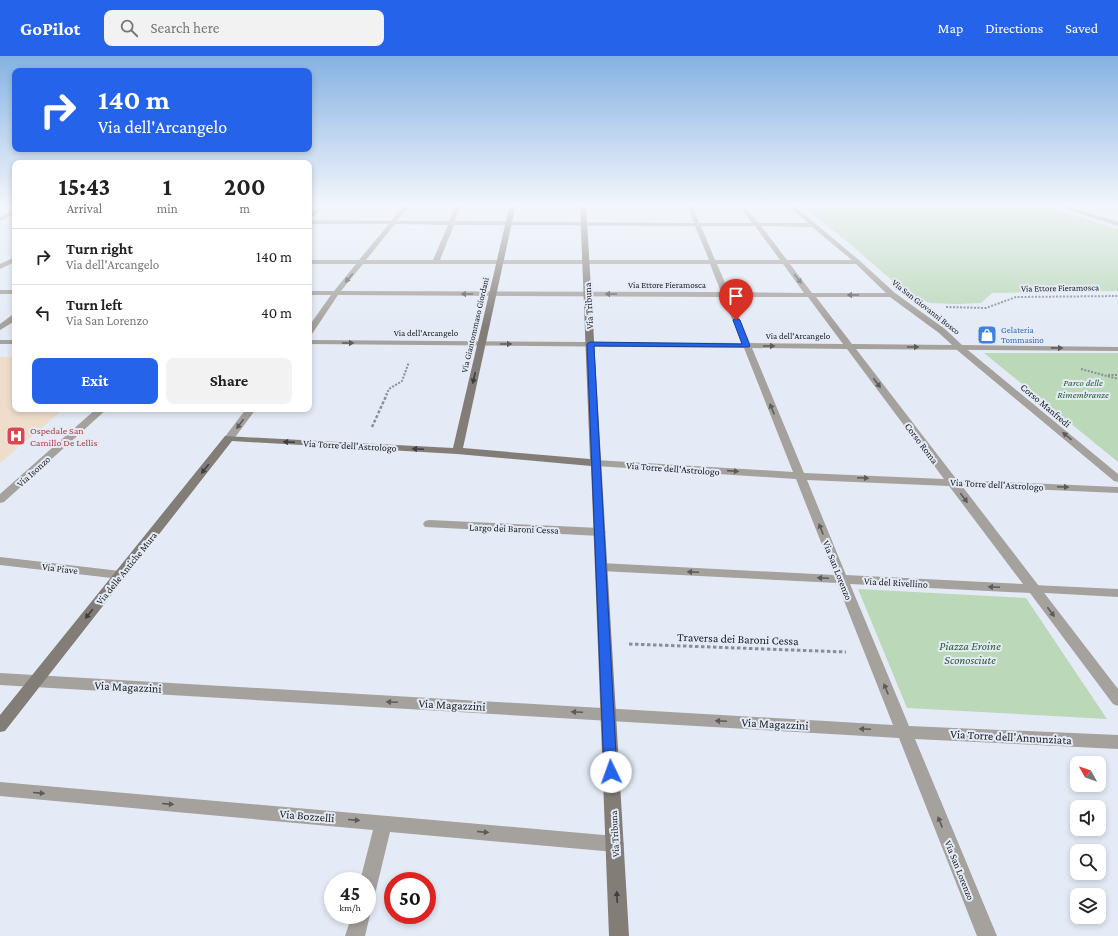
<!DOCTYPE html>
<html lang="en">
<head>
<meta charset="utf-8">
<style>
	body { margin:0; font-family:"Crimson Pro",serif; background:#f2f2f2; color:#222; height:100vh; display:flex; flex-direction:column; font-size:15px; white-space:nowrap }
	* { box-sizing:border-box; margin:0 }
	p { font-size:13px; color:#767676 }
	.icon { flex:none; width:22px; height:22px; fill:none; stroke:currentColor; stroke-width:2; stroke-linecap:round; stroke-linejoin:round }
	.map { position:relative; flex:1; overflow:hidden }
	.drawer { position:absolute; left:12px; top:104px; width:300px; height:252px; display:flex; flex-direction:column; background:#fff; border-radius:8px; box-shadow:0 2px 6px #0003 }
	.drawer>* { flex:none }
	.hud { position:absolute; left:12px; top:12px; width:300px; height:84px; border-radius:8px; box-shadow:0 2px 6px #0003; background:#2563eb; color:#fff; overflow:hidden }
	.needle { width:26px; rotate:310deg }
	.controls { position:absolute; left:1070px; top:700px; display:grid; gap:8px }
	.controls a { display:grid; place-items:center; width:36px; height:36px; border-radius:8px; background:#fff; box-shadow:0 2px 6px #0003; font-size:20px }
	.speed { position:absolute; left:324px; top:816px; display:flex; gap:8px; font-size:20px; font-weight:700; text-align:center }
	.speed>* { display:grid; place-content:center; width:52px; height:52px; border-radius:50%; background:#fff; box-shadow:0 2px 6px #0003; line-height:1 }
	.speed small { font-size:10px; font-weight:400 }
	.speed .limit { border:6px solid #d22; background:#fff; color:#111 }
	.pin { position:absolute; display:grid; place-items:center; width:34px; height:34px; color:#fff; margin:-41px -17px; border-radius:50% 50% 50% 0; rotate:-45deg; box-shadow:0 0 4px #0007 }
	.pin .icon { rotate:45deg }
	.me { position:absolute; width:44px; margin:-22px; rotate:357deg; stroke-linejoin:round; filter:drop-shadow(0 0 3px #0008) }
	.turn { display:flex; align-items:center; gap:14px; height:84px; padding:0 20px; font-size:18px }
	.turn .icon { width:52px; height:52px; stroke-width:2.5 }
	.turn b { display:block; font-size:28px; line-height:34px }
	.eta { display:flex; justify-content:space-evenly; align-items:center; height:68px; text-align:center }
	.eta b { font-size:24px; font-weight:700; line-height:28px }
	.primary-button { display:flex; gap:8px; margin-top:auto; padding:8px 20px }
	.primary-button a { flex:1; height:46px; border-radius:8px; background:#2563eb; color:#fff; font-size:16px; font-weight:700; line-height:46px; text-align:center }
	.primary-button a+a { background:#f2f2f2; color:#222 }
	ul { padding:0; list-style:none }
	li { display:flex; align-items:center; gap:12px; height:56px; padding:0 20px; border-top:1px solid #e0e0e0 }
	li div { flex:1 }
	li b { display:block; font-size:15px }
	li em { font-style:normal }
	header { display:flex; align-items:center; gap:24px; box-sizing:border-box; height:56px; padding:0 20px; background:#2563eb; color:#fff }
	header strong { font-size:19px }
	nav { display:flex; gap:22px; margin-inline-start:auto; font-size:14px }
	.search { width:280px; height:36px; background:#f2f2f2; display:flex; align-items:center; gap:10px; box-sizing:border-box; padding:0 14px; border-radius:8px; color:#767676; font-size:15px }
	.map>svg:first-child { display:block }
	.medical { fill:#efddcc }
	.green { fill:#bbd8b9 }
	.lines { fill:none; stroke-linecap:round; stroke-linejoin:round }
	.path-far2 { stroke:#8a8f97; stroke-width:2; stroke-dasharray:2 1.5; stroke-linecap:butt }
	.path-far1 { stroke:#8a8f97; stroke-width:2.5; stroke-dasharray:3 2; stroke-linecap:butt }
	.path { stroke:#8a8f97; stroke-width:3; stroke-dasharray:3.5 2.5; stroke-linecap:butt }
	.pedestrian { fill:#a5a19d; fill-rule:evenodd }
	.minor { fill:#a5a19d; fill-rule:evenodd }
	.tertiary { fill:#a5a19d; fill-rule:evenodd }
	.secondary { fill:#837d78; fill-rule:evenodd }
	.oneway { fill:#5c5b5c }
	.oneway2 { fill:#3e3d3f }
	.route { fill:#2563eb; stroke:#184099 }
	.labels { text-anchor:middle; stroke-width:4; stroke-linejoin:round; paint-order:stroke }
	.far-street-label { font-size:9px; fill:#202226; stroke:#e4ebf6 }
	.far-shop-label { font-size:9px; fill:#366cbe; stroke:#e4ebf6; text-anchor:start }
	.street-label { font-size:10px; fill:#202226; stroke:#e4ebf6 }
	.park-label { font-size:10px; font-style:italic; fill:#275d28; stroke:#e4ebf6 }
	.health-label { font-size:10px; fill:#be3a42; stroke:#e4ebf6; text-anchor:start }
	.near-street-label { font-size:12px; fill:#202226; stroke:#e4ebf6 }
	.near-park-label { font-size:12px; font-style:italic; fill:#275d28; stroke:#e4ebf6 }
</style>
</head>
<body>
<header>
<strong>GoPilot</strong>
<div class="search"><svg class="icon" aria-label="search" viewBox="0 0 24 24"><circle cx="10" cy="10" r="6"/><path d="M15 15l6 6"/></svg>Search here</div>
<nav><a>Map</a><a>Directions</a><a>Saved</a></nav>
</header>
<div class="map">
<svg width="1118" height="880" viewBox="0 0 1118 880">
	<rect width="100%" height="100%" fill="#e4ebf6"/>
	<path class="medical" d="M0 301H15V353H64L0 407Z"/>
	<path class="green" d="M799 148H1037L1118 173V235L992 237 981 247 956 248 931 247 910 240 843 182Z
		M984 297H1118V406Z
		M858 533 1026 542 1107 663 907 652Z"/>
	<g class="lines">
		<path class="path-far2" d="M946 251 986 252 1016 241 1118 240
			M1081 313 1118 323
			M1108 319H1118
			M386 339 389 333 402 325 409 306"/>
		<path class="path-far1" d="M372 371 387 338"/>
		<path class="path" d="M629 588 846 596"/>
		<path class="pedestrian" d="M957 290H963L1118 418V426L1114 425 957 294Z
			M1033 529 1118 533V541L1028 536 1027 533 1028 530Z"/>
		<path class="minor" d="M321 148H327L309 164V159Z
			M405 148H411L397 165H449L456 148H462L455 165 694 167 686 148H692L699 167H752L738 148H744L758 167H808L786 148H792L860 205 895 237 945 273 962 289 1118 291V295L856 293 957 424 1118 431V437L962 430 1118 633V650L1113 648 1030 537 850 528 909 670 1118 679V693L915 683 997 880H977L899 682 0 629V617L893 669 837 527 601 515 597 514 595 511 597 508 601 507 834 519 796 423 596 410 591 407 596 404 793 416 744 292 309 288V284L742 287 723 241 338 239 312 278H309V270L331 239H309V235H334L356 208H309V204H359L389 168H309V164L391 165ZM395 168 448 169 433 204H366ZM454 169 695 170 709 204H440ZM701 170H755L780 204H715ZM761 170 812 171 852 204H787ZM363 208H710L721 236 341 235ZM717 208H783L804 237 729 236ZM790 208H856L886 237H812ZM730 241H808L843 288 750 287ZM816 241H890L939 277 952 289 852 288ZM752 292 847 293 944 423 804 417ZM807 424 949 430 1023 528 846 519Z
			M15 154V158L0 165V161Z
			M15 201V206L0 213V208Z
			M0 234H15V238H0Z
			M12 259H15V265L0 274V268Z
			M0 284H15V288H0Z
			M96 353H107L4 446 0 447V438Z
			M246 353H256L233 384H225L224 382Z
			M429 464 600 472 606 476 600 480 425 471 423 468 425 465Z
			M0 501 120 515 124 516 126 519 124 522 120 523 0 509Z
			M0 726 615 780 621 782 624 788 621 794 615 796 390 776 376 834 373 840 367 843V825H360L373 774 0 740Z
			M367 852 370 859 365 880H345L352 859H367Z"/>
		<path class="tertiary" d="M1051 148H1059L1118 166V170Z"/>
		<path class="secondary" d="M510 148H516L463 392 590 403 580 148H586L629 880H609L591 410 457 398 232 385 5 675 0 676V659L225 380 453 392Z"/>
	</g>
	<defs><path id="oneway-solid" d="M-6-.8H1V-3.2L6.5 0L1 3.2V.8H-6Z"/></defs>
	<g class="oneway">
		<use href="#oneway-solid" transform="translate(349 222) rotate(130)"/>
		<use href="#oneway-solid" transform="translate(798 223) rotate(52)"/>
		<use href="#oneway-solid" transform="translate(467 238) rotate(-180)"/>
		<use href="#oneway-solid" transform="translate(611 238) rotate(-180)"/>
		<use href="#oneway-solid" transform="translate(853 239) rotate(-180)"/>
		<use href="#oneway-solid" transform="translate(348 287)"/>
		<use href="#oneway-solid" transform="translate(506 288)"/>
		<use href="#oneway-solid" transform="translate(769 290)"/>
		<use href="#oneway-solid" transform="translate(913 291)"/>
		<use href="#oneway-solid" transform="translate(1057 292) rotate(1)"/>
		<use href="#oneway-solid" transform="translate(877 327) rotate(53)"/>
		<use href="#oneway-solid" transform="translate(772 353) rotate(-112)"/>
		<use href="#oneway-solid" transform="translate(240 368) rotate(127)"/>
		<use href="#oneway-solid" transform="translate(1067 380) rotate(-140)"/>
		<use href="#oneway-solid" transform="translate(733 415) rotate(4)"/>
		<use href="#oneway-solid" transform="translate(863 422) rotate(3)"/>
		<use href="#oneway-solid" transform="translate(1063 431) rotate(2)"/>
		<use href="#oneway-solid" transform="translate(964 442) rotate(53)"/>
		<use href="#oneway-solid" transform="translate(821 473) rotate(-112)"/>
		<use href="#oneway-solid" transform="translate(693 516) rotate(-177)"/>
		<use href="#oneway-solid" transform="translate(823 522) rotate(-177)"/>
		<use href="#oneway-solid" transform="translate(994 531) rotate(-177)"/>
		<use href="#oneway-solid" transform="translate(1051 556) rotate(53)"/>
		<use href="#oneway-solid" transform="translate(886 633) rotate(-112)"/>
		<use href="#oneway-solid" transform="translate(392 646) rotate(-177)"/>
		<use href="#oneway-solid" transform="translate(577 656) rotate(-177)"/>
		<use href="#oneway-solid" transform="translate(721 665) rotate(-177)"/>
		<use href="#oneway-solid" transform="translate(865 673) rotate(-177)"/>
		<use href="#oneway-solid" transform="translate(39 737) rotate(5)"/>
		<use href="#oneway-solid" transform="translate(168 748) rotate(5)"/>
		<use href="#oneway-solid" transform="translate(354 764) rotate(5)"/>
		<use href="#oneway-solid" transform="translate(940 766) rotate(-112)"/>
		<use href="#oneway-solid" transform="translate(483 776) rotate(5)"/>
	</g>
	<g class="oneway2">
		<use href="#oneway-solid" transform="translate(474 322) rotate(103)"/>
		<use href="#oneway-solid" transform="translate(289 386) rotate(-177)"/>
		<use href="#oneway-solid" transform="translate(418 393) rotate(-177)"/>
		<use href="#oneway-solid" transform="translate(205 413) rotate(129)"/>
		<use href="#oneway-solid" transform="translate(89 558) rotate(129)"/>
		<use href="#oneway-solid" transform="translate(617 841) rotate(-93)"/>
	</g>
	<linearGradient id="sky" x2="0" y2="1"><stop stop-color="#85b2e3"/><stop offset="0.55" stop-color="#f3f6fb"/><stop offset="1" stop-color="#f3f6fb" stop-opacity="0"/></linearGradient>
	<rect width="1118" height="271" fill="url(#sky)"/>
	<path class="route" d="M736 262 740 264 750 290 749 291 594 290 617 716 616 720 611 722 606 720 604 716 587 288 590 286 742 288 733 264Z"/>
	<defs>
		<g id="shop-square" transform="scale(1)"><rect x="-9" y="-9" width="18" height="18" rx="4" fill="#3f7fe0" stroke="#e4ebf6"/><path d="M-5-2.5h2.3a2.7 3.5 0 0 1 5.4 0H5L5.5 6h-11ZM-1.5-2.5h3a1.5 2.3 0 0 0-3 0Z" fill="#fff"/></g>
		<g id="hospital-square" transform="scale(1)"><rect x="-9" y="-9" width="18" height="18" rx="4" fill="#e0444e" stroke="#e4ebf6"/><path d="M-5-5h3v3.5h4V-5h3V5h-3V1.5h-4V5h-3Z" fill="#fff"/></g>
	</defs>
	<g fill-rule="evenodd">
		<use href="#shop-square" x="987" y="279"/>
		<use href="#hospital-square" x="16" y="380"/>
	</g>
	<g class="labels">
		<g class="far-street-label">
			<text x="667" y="232">Via Ettore Fieramosca</text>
			<text transform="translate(1060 232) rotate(-1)" y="3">Via Ettore Fieramosca</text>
			<text transform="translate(926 251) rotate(38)" y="3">Via San Giovanni Bosco</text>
			<text transform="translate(475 269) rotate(-77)" y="3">Via Giantommaso Giordani</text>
			<text x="426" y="280">Via dell'Arcangelo</text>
			<text x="798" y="283">Via dell'Arcangelo</text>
		</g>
		<g class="far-shop-label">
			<text x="1001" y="277">Gelateria<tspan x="1001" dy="10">Tommasino</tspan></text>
		</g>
		<g class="street-label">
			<text transform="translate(588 250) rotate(-93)" y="4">Via Tribuna</text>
			<text transform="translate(1046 349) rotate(40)" y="4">Corso Manfredi</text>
			<text transform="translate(922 387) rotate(53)" y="4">Corso Roma</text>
			<text transform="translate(350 389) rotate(3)" y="4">Via Torre dell'Astrologo</text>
			<text transform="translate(673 412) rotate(4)" y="4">Via Torre dell'Astrologo</text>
			<text transform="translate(33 415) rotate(-42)" y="4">Via Isonzo</text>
			<text transform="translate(997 428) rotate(3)" y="4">Via Torre dell'Astrologo</text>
			<text transform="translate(514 472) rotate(2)" y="4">Largo dei Baroni Cessa</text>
			<text transform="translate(60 512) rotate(7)" y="4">Via Piave</text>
			<text transform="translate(126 512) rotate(-51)" y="4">Via delle Antiche Mura</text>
			<text transform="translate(838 514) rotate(68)" y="4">Via San Lorenzo</text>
			<text transform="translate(896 526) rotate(3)" y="4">Via del Rivellino</text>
			<text transform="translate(614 778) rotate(-93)" y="4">Via Tribuna</text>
			<text transform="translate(960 814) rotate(68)" y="4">Via San Lorenzo</text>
		</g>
		<g class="park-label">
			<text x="1083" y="330">Parco delle<tspan x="1083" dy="12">Rimembranze</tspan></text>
		</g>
		<g class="health-label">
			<text x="30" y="378">Ospedale San<tspan x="30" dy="12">Camillo De Lellis</tspan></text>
		</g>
		<g class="near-street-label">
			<text transform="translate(738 583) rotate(2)" y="4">Traversa dei Baroni Cessa</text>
			<text transform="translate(128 631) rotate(3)" y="4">Via Magazzini</text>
			<text transform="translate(452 649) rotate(3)" y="4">Via Magazzini</text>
			<text transform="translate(775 668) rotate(3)" y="4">Via Magazzini</text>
			<text transform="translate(1011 681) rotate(3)" y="4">Via Torre dell'Annunziata</text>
			<text transform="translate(307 760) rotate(5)" y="4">Via Bozzelli</text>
		</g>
		<g class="near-park-label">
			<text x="970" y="594">Piazza Eroine<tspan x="970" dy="14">Sconosciute</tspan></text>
		</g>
	</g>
</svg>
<div class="controls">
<a><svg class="needle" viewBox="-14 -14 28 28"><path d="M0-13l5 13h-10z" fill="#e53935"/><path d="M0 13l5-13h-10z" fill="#767676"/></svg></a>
<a><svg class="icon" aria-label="sound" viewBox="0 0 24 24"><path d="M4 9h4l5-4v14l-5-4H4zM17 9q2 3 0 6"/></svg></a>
<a><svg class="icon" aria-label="search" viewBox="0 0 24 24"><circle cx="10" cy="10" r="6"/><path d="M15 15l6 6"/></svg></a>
<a><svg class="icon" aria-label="layers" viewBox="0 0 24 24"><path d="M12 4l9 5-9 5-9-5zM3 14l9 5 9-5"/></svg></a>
</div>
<div class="speed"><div>45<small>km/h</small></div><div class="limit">50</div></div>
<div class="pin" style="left:736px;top:264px;background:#d93025"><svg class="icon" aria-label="arrive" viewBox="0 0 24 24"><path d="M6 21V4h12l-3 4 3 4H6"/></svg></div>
<svg class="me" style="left:611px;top:716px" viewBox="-20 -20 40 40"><circle r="19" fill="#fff"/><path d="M0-13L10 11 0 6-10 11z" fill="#2563eb"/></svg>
<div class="hud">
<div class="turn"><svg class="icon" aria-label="right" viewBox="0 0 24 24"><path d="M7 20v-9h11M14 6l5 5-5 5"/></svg><div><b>140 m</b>Via dell'Arcangelo</div></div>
</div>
<section class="drawer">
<div class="eta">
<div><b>15:43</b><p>Arrival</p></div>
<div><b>1</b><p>min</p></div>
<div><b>200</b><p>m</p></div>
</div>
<ul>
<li><svg class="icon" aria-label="right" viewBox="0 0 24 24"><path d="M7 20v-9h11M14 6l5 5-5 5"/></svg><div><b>Turn right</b><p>Via dell'Arcangelo</p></div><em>140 m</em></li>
<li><svg class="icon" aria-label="left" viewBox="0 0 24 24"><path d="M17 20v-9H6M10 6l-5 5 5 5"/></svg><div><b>Turn left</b><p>Via San Lorenzo</p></div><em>40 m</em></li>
</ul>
<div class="primary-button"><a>Exit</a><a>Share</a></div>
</section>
</div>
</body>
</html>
